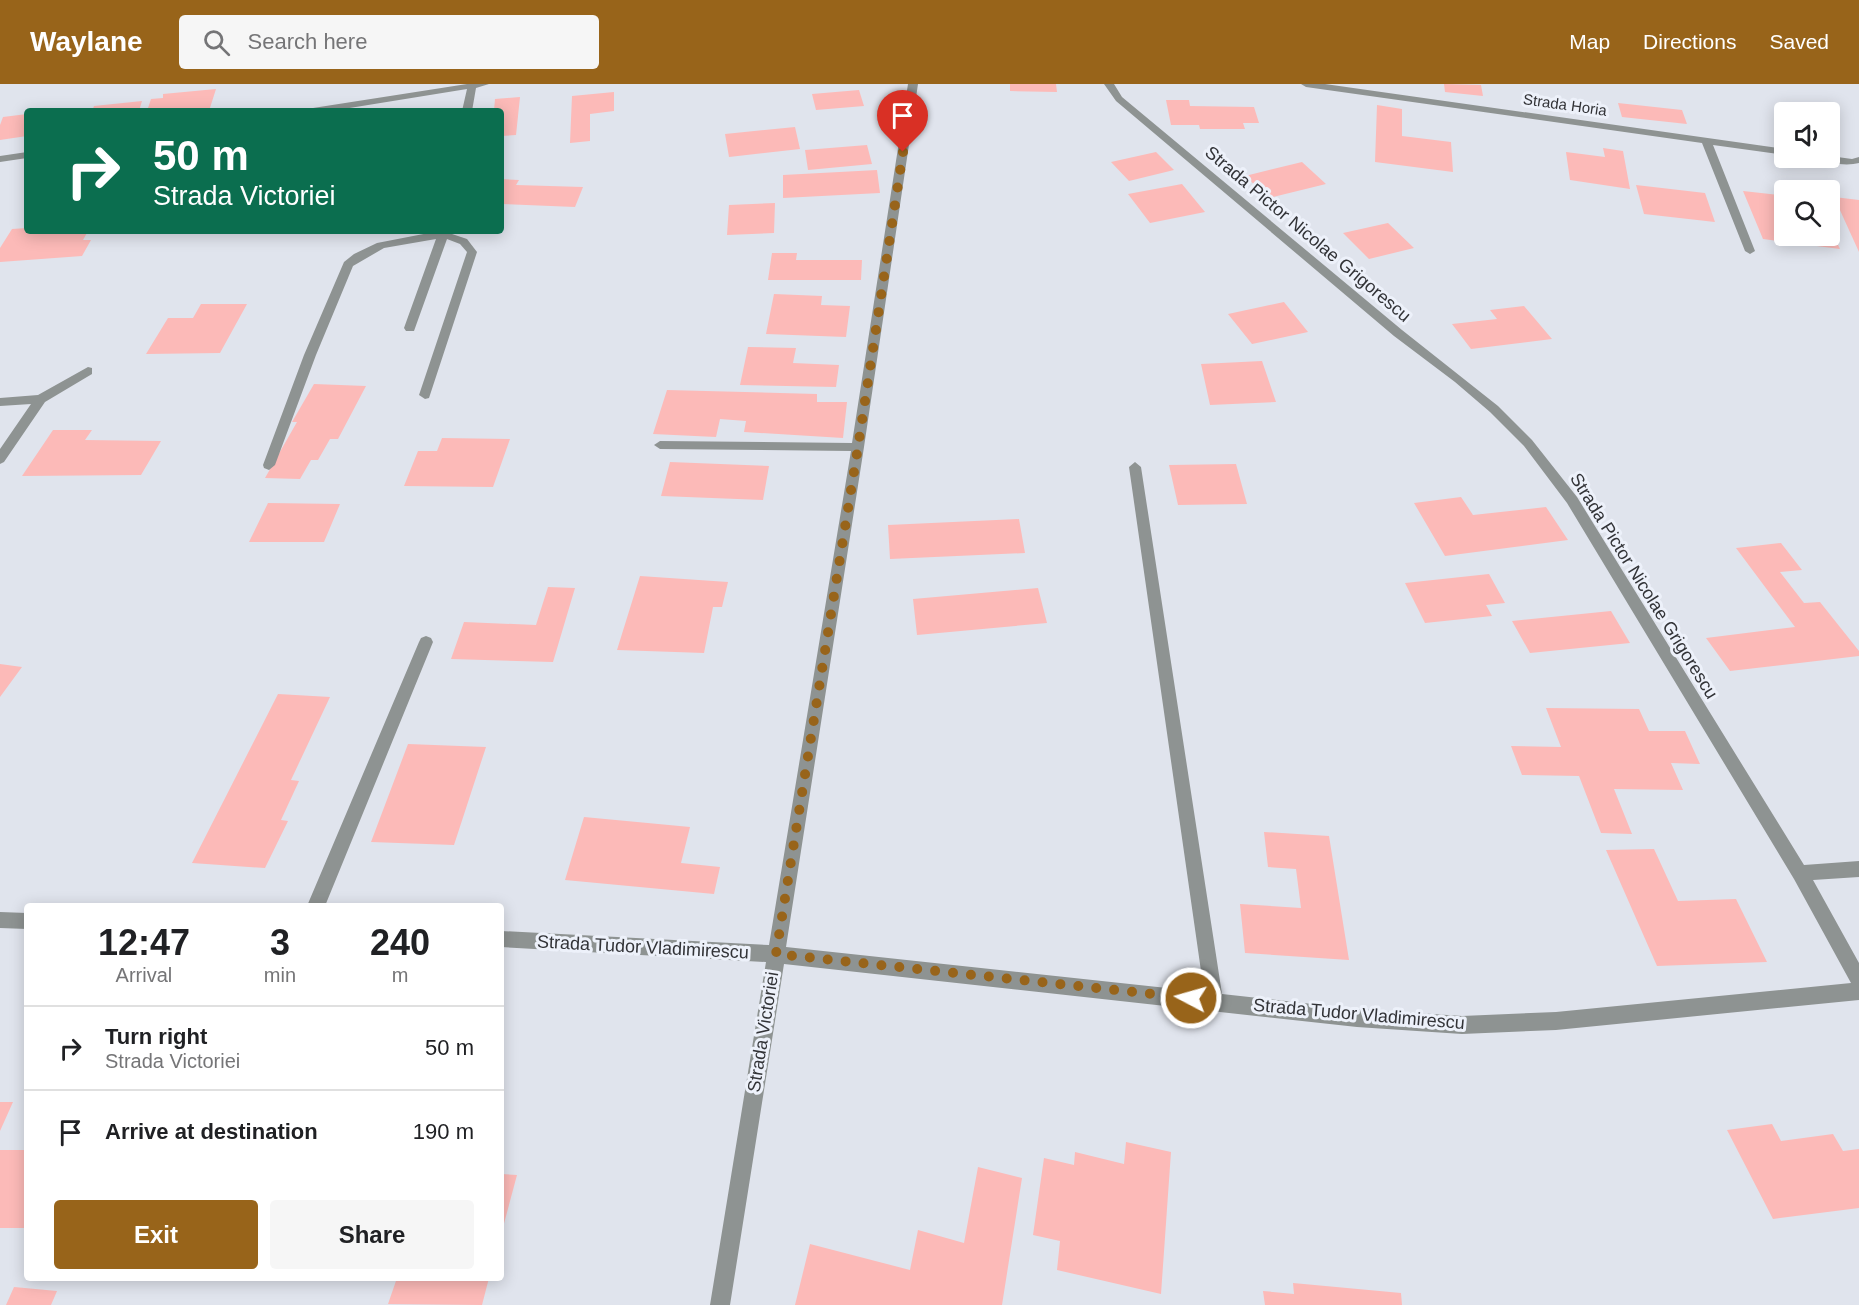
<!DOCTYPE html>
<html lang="en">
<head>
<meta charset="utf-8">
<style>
	body { margin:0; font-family:Arial,sans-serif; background:#f6f6f6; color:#202124; height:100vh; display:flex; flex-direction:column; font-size:22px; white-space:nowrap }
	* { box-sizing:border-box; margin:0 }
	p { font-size:20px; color:#757577 }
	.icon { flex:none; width:33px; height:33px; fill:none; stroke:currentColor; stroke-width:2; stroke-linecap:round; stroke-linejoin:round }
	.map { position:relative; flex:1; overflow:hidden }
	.details { position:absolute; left:24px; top:819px; width:480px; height:378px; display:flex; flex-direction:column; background:#fff; border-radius:6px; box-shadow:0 3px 15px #0003 }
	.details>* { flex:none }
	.guide { position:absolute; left:24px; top:24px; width:480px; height:126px; border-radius:6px; box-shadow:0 3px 15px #0003; background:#0b6e4f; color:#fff; overflow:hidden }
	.controls { position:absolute; left:1774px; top:18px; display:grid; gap:12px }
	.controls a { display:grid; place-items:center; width:66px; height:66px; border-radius:6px; background:#fff; box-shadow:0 3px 15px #0003; font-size:30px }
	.pin { position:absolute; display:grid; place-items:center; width:51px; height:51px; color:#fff; margin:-62px -26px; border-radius:50% 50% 50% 0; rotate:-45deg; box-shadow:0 0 6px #0007 }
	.pin .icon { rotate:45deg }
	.me { position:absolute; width:66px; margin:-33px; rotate:276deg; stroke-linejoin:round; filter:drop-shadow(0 0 4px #0008) }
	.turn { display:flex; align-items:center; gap:21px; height:126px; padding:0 30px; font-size:27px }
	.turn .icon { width:78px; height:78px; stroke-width:2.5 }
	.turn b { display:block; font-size:42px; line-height:51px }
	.eta { display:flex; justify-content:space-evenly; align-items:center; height:102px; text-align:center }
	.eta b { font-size:36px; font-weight:800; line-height:42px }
	.primary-button { display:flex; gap:12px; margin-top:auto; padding:12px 30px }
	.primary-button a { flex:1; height:69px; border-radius:6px; background:#98641a; color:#fff; font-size:24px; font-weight:800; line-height:69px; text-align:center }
	.primary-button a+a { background:#f6f6f6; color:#202124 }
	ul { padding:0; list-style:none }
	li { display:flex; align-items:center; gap:18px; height:84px; padding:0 30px; border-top:2px solid #e0e0e0 }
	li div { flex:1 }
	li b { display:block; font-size:22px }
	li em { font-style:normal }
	header { display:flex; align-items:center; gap:36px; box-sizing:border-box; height:84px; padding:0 30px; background:#98641a; color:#fff }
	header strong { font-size:28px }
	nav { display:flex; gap:33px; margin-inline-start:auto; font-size:21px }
	.search { width:420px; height:54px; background:#f6f6f6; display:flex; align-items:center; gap:15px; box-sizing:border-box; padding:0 21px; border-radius:6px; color:#757577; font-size:22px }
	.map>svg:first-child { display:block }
	.building { fill:#fcbab8 }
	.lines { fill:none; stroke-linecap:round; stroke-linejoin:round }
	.minor { fill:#8e9392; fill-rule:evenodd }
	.route { stroke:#98641a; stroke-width:10; stroke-dasharray:0 18 }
	.labels { text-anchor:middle; stroke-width:6; stroke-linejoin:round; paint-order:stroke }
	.far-street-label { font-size:15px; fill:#323337; stroke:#edf1fa }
	.street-label { font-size:18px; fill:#323337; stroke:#edf1fa }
</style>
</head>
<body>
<header>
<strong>Waylane</strong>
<div class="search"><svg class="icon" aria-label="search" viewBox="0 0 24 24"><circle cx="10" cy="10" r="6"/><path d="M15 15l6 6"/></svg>Search here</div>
<nav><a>Map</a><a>Directions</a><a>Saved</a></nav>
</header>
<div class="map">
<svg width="1859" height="1221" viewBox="0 0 1859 1221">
	<rect width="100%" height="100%" fill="#e0e4ed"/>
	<path class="building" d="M1010 0H1056L1057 8 1010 7Z
		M1444 0 1481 1 1483 12 1445 8Z
		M216 5 209 27H147L151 15 163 14V10Z
		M859 6 864 22 816 26 812 10Z
		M614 8V27L590 30V57L570 59 572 12Z
		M520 13 516 51 501 52V27H494L495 15Z
		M1166 16H1189L1190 22 1254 23 1259 39H1243L1245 45H1200L1199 41H1171Z
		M142 17 139 27H92L94 22Z
		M1618 19 1682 26 1687 40 1622 33Z
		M1377 21 1402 25V52L1451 58 1453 88 1375 78Z
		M27 30V52L0 56V41L3 33Z
		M795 43 800 65 729 73 725 50Z
		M867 61 872 80 808 86 805 66Z
		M1603 64 1623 67 1630 105 1570 96 1566 68 1605 73Z
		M1156 68 1174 86 1129 97 1111 78Z
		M1302 78 1326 100 1269 114 1245 92Z
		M877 86 880 109 783 114V91Z
		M501 95 519 96 516 101 583 103 575 123 501 120Z
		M1182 100 1205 128 1150 139 1128 110Z
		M1636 101 1705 109 1715 138 1644 130Z
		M1743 107 1779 111 1785 124V152H1830V144L1840 165 1763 155Z
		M1834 113 1859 116V168Z
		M775 119 774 149 727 151 729 121Z
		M1388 139 1414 164 1369 175 1343 149Z
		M27 144V147H37L35 149 88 147 83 156H91L82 172 0 178V164L12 145Z
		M772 169H797L796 176H862L861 196H768Z
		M774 210 822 212 821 221 850 222 846 253 766 250Z
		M1284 218 1308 248 1252 260 1228 230Z
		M201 220H247L220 269 146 270 168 234H193Z
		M1524 222 1552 255 1471 265 1452 240 1497 235 1490 226Z
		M748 263 796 264 793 279 839 281 836 303 740 301Z
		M1262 277 1276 318 1210 321 1201 280Z
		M314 300 366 302 338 355H330L318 376H311L300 395 265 394 297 338H292Z
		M667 306 817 310V318H847L843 354 744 348 746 337 720 335 716 353 653 350Z
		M53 346H92L85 356 161 357 141 391 22 392Z
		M442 354 510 355 493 403 404 402 418 367H437Z
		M670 378 769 382 763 416 661 412Z
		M1236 380 1247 420 1178 421 1169 381Z
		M1461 413 1473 431 1546 423 1568 456 1445 472 1414 419Z
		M268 419 340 420 324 458H249Z
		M1019 435 1025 469 890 475 888 441Z
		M1781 459 1802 486 1780 488 1804 519 1820 518 1859 567V572L1730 587 1706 554 1795 543 1736 464Z
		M1489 490 1505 519 1486 521 1492 532 1425 539 1405 499Z
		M640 492 728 498 722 523H713L704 569 617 566Z
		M548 503 575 504 553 578 451 575 464 538 536 541Z
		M1038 504 1047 539 917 551 913 515Z
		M1611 527 1630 559 1530 569 1512 537Z
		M0 580 22 583 0 613Z
		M278 610 330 613 291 696 299 697 281 736 288 737 265 784 192 779Z
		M1546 624 1639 625 1649 647H1685L1700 680 1671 679 1683 706 1614 705 1632 750 1601 749 1579 692 1522 691 1511 662 1561 663Z
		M408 660 486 663 454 761 371 758Z
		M584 733 690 743 681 779 720 783 714 810 565 796Z
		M1264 748 1329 752 1349 876 1245 869 1240 820 1301 824 1296 785 1268 783Z
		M1654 765 1678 817 1736 815 1767 878 1657 882 1606 766Z
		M0 1018H13L0 1047Z
		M1772 1040 1781 1057 1833 1050 1843 1067 1859 1065V1124L1773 1135 1727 1046Z
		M1126 1058 1171 1068 1161 1210 1057 1186 1060 1157 1033 1151 1044 1074 1074 1081 1075 1068 1124 1080Z
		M0 1066H27V1144H0Z
		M978 1083 1022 1094 1002 1221H795L810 1160 910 1186 918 1146 964 1159Z
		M501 1090 517 1091 502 1147H501Z
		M397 1194H489L482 1221 388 1220Z
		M1293 1199 1401 1209 1402 1221H1265L1263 1207 1294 1210Z
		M14 1203 57 1207 51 1221H6Z"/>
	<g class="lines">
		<path class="minor" d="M467 0H489L476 4 472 27H462L467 5 331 27H308L313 24Z
			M908 0H918L864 363 786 863 1204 908 1129 383 1135 378 1141 383 1222 910 1357 925 1462 932 1556 928 1851 899 1794 795 1567 419 1524 362 1490 328 1455 298 1394 252 1116 17 1104 0H1114L1122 13 1402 246 1498 322 1532 356 1577 413 1804 781 1859 777V793L1813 796 1859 879V916L1556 946 1462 950 1357 943 784 880 730 1221H710L766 878 501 863V847L769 861 851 367 660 365 654 361 660 357 852 359Z
			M1301 0H1325L1785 65V71L1713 61 1755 167 1750 170 1745 167 1702 59 1306 3Z
			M27 68V74L0 78V72Z
			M1830 72 1852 75 1859 73V79C1848 82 1828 80 1819 74Z
			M439 147H449V149L467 155 477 168 429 314 425 315 419 311 467 168 460 160 447 155 414 247H406L404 244 436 155 384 164 353 182 316 271 275 381 269 386 264 384 263 381 304 271 344 178 354 170 377 159Z
			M88 283 92 284V290L45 318 4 378 0 380V365L31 320 0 322V314L38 311Z
			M426 552 431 554 433 558 325 822H307L419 558 421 554Z
			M0 828 27 829V845L0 844Z"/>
	</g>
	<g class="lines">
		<path class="route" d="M903 68 858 363 776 870 1191 914"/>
	</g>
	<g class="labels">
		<g class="far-street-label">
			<text transform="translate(1565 21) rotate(8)" y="5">Strada Horia</text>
		</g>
		<g class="street-label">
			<text transform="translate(1308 150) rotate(40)" y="6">Strada Pictor Nicolae Grigorescu</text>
			<text transform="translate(1644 502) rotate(58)" y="6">Strada Pictor Nicolae Grigorescu</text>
			<text transform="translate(643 863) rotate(3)" y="6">Strada Tudor Vladimirescu</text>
			<text transform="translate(1359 930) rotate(5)" y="6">Strada Tudor Vladimirescu</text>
			<text transform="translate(763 948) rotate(-81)" y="6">Strada Victoriei</text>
		</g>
	</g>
</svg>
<div class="controls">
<a><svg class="icon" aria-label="sound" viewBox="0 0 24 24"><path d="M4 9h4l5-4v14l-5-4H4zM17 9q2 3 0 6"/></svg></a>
<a><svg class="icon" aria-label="search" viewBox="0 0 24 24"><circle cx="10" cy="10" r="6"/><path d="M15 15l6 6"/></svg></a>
</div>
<div class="pin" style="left:903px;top:68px;background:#d93025"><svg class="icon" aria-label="arrive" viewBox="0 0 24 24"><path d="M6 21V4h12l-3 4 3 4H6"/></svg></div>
<svg class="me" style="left:1191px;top:914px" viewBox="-20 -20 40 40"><circle r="17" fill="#98641a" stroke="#fff" stroke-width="3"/><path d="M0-11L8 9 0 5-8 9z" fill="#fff"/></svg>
<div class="guide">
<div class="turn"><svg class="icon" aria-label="right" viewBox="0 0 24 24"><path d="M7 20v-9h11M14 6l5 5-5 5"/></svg><div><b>50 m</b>Strada Victoriei</div></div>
</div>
<section class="details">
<div class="eta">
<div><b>12:47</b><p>Arrival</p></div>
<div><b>3</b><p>min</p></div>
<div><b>240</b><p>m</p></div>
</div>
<ul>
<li><svg class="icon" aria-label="right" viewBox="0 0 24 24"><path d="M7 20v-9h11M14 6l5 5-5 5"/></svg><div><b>Turn right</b><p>Strada Victoriei</p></div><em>50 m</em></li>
<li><svg class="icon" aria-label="arrive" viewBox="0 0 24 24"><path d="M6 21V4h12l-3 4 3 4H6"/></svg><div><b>Arrive at destination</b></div><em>190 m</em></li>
</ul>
<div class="primary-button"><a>Exit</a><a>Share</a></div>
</section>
</div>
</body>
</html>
